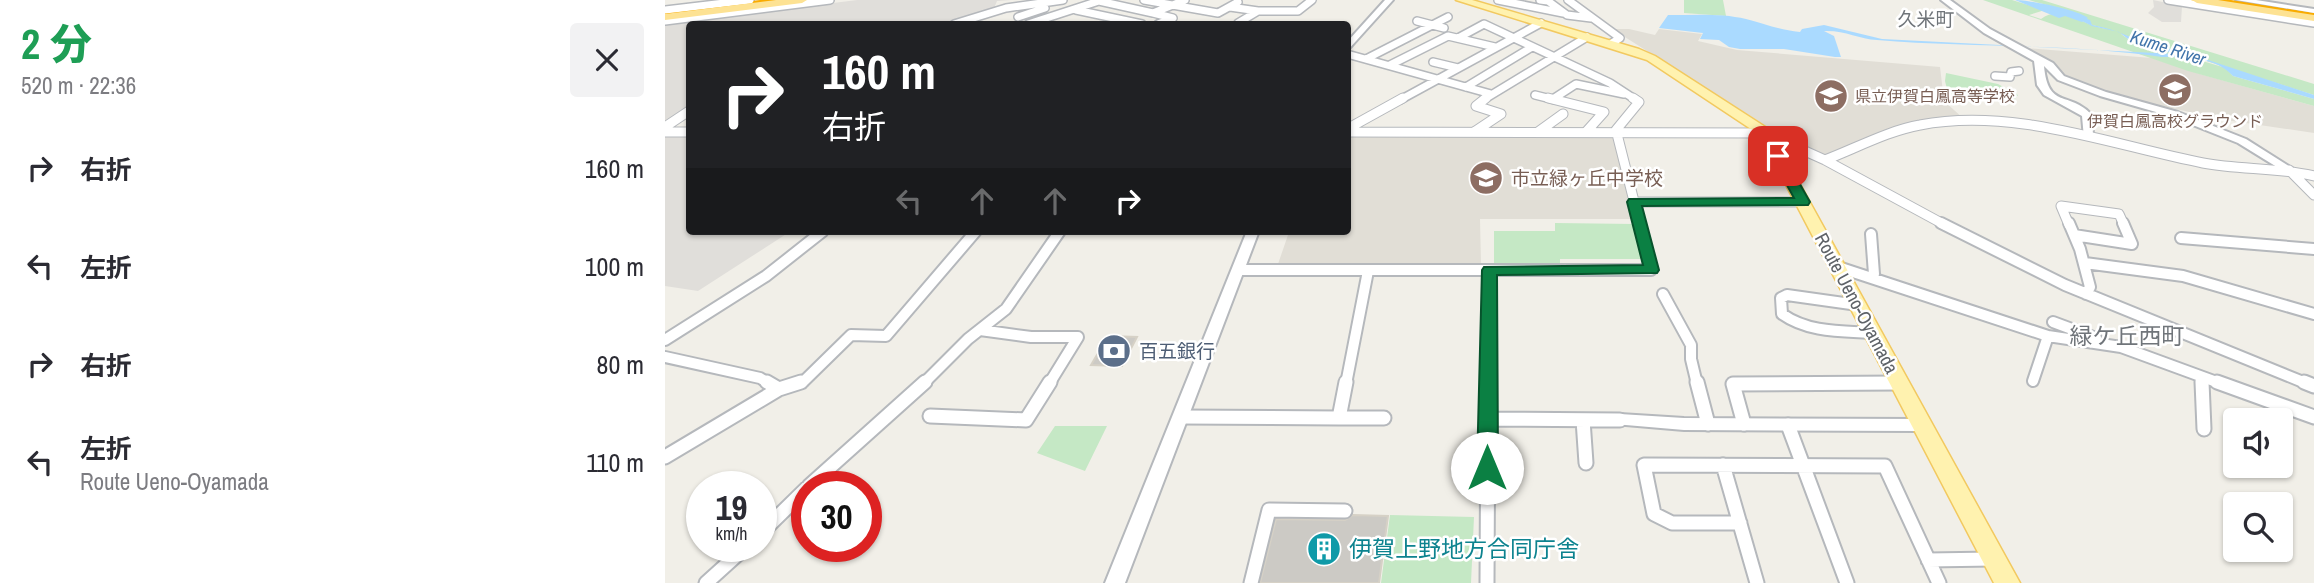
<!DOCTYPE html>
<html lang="ja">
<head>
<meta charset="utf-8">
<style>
	body { margin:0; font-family:"Archivo Narrow","Noto Sans JP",sans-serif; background:#f2f2f3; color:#2b2b33; height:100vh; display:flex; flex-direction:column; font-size:26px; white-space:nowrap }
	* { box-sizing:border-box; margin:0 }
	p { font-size:23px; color:#7c7c81 }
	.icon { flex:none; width:38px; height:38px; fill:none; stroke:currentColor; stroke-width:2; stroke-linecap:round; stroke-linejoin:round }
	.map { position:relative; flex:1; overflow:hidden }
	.drawer { display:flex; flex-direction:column; background:#fff; width:665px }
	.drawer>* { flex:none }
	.top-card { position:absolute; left:21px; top:21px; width:665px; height:214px; border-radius:7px; box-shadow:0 2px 5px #0004; background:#202124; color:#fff; overflow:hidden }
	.tools { position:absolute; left:1558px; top:408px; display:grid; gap:14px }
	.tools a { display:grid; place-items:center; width:70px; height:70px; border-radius:7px; background:#fff; box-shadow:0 2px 5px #0004; font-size:35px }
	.speed { position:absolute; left:21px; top:471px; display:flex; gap:14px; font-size:35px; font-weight:700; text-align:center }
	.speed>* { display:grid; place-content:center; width:91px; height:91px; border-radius:50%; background:#fff; box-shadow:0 2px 5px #0004; line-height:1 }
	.speed small { font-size:18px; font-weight:400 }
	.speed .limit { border:10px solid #d22; background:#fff; color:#111 }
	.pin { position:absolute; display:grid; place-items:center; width:60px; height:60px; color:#fff; margin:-30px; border-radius:14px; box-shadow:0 4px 10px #0006 }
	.me { position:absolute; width:77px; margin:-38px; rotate:0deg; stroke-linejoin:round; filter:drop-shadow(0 0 5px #0008) }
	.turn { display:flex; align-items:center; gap:24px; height:147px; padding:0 21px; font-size:32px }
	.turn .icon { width:91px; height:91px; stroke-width:2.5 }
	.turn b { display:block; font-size:49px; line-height:60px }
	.lanes { display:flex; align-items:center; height:66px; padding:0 21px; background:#0003; justify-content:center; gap:35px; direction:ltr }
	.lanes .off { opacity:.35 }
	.round { display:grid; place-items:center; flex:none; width:74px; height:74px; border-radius:7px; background:#f2f2f3 }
	.overview { display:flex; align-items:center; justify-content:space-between; height:119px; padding:0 21px }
	h1 { font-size:42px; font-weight:800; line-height:52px; color:#1e9e55 }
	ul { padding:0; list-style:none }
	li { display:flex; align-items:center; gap:21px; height:98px; padding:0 21px }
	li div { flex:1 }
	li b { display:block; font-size:26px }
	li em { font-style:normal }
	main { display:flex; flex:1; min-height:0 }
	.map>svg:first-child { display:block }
	.industrial { fill:#e0deda }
	.education { fill:#e1ded6 }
	.green { fill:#c5e8c5 }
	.water { fill:#aadaff }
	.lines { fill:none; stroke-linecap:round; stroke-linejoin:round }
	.river { fill:#aadaff; fill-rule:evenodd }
	.building { fill:#cccac5; stroke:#d6d1c6; stroke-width:2 }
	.minor-far3-casing { stroke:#b5b8bc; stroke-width:10 }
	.minor-far2-casing { stroke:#b5b8bc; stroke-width:11 }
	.minor-far1-casing { stroke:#b5b8bc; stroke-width:14 }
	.minor-casing { stroke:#b5b8bc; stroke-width:17 }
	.tertiary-casing { stroke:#b5b8bc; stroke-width:4 }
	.primary-casing { stroke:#f2c960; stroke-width:3 }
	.motorway-casing { stroke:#f9ab00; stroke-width:4 }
	.minor-far3 { stroke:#fff; stroke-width:7 }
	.minor-far2 { stroke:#fff; stroke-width:9 }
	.minor-far1 { stroke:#fff; stroke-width:10 }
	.minor { stroke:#fff; stroke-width:13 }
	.tertiary { fill:#fff; fill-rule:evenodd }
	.primary { fill:#fff2af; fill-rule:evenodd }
	.motorway { fill:#fde293; fill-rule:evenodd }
	.route { fill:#0b8043; stroke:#07532c; stroke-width:2 }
	.labels { text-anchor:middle; stroke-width:5; stroke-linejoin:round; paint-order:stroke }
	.far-education-label { font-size:16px; fill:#785e54; stroke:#fff; text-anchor:start }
	.far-water-label { font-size:18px; font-style:italic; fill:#4174aa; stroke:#fff }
	.far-quarter-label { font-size:19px; fill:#70757a; stroke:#fff }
	.education-label { font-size:19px; fill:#785e54; stroke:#fff; text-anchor:start }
	.street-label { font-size:19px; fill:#5f6368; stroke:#fff }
	.service-label { font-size:19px; fill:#4e5e75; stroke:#fff; text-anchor:start }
	.quarter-label { font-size:23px; fill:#70757a; stroke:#fff }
	.near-culture-label { font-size:23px; fill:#0d838f; stroke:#fff; text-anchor:start }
</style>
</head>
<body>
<main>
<section class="drawer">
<div class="overview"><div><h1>2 分</h1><p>520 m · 22:36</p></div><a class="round"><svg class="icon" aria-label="close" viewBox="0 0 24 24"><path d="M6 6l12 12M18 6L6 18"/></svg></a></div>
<ul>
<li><svg class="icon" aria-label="right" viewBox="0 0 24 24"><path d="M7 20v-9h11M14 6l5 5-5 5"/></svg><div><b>右折</b></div><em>160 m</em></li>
<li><svg class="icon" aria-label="left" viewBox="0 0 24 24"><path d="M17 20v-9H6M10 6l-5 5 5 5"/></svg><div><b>左折</b></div><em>100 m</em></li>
<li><svg class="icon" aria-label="right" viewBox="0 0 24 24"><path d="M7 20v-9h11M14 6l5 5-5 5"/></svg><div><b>右折</b></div><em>80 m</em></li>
<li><svg class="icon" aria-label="left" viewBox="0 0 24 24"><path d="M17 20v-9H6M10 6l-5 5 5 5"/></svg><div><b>左折</b><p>Route Ueno-Oyamada</p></div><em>110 m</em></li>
</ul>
</section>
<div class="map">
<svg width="1649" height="583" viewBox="0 0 1649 583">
	<rect width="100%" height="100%" fill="#f1efe8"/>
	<path class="industrial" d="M192 0H346L332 1 328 11 286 24H24V109L0 126V24Z
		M1488 0 1517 6 1516 22H1497L1483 13 1489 7Z
		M0 135H24V231H126L33 291 0 286Z"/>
	<path class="education" d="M947 29H964L990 35 994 29 1037 34 1033 41 1072 50 1275 67 1279 101 1299 119H1272L1164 155 1158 154 1108 130Z
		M1360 48 1487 58 1535 74 1649 106V133L1561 120 1447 95 1396 75 1390 66Z
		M683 135 950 137 970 219H815L816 264H613L623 235 596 234 597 231H682Z"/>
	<path class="green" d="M1019 0H1058L1061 16 1019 13Z
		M1318 0H1347L1380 10 1364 15 1376 19C1396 3 1417 26 1443 29L1427 25C1419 12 1380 5 1364 0H1377L1649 84V95L1456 34 1463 39 1561 68 1568 76 1649 99V106L1523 71Z
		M1281 73 1333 84 1353 95 1349 100 1322 96 1321 98 1284 97 1280 81Z
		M890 223 970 224 979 259H895V267L829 266V231H890Z
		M390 426H442L420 471 372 453Z
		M725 515 809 517 806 583H716Z"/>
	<path class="water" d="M1397 10 1425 20 1427 25C1444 28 1460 34 1474 41L1525 54 1649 95V99L1568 76C1551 57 1521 57 1497 57 1403 43 1306 48 1212 40 1194 39 1179 30 1159 31L1169 36 1176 57H1170L1119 49H1075L1064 47 1054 40 1035 39 1038 33 994 28 1003 15C1029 15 1057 13 1081 19 1101 24 1114 30 1135 32L1137 29 1159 25 1217 39 1510 54 1463 39 1454 32 1427 26 1405 15 1391 12Z"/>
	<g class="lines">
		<path class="river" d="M1350 0C1365 0 1413 10 1423 18L1417 22 1400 16 1394 18Z"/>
	</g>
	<path class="building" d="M443 336 472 337 457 366 426 365Z
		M688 515 723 516 714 583H595L611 519 680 520Z"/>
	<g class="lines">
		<g class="minor-far3-casing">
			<path id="minor-far3" d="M479 0 553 13 573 2
				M833 0 898 13
				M875 0 883 1 902 15 926 18
				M903 0 955 38 947 43
				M1503 0 1649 23
				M434 1 488 13
				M565 7 593 11 573 23 577 24
				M0 10 85 0
				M411 10 477 24
				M593 11H633L647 0
				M353 17 380 8
				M0 21 165 0
				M752 21 779 28
				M289 24 341 8 398 0
				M363 24 437 0
				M493 24 508 18 488 13 520 0
				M793 38 819 24 945 83 971 100
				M682 54 826 94
				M701 59 783 17
				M768 62 793 68
				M725 65 783 36 830 47
				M1330 76 1345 77 1346 72 1354 71
				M801 87 867 47
				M870 95 890 100
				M888 99 911 84 959 94
				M735 100 876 23
				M818 100 922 37"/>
		</g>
		<g class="minor-far2-casing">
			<path id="minor-far2" d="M883 98 939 112 921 132
				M968 98 974 102 951 130 975 225
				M0 127 24 111
				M682 129 738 98
				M0 132H24
				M682 132 1100 133 1160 160 1280 225
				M809 132 836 114 811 106 821 98
				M873 132 898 114
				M1160 160C1189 149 1225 130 1255 125 1349 107 1446 145 1538 163 1575 170 1612 167 1649 176
				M1624 170 1649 195
				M969 202H1138
				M1404 225 1396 206 1454 214 1459 225"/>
		</g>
		<g class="minor-far1-casing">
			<path id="minor-far1" d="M1276 223 1400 285 1643 384
				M1404 223 1415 249 1425 287 1421 294
				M1206 234 1209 274 1206 277
				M1409 235 1467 244 1458 223
				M1516 238 1649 249
				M1420 263 1518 276 1649 314
				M1173 267 1383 336 1456 347 1557 384
				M573 270H986L974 223
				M998 294 1026 345V359L1032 384
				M1193 305 1122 295 1116 298 1117 314C1144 333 1177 331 1208 333
				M1388 322 1431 338
				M315 330 366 337H413L384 384
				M0 340 101 276 158 231
				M0 357 95 378 105 384
				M1368 381 1383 336
				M131 384 139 381 186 335 221 336 311 231
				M258 384 303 339 341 309 395 231
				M681 384 703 271
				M823 384 824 270
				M1131 384 1235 383
				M1537 384 1538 377"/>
		</g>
		<g class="minor-casing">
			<path id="minor" d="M102 382 114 389
				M1032 382 1043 424
				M1537 382 1539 429
				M1552 382 1649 417
				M1639 382 1649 386
				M265 416 361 420 385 382
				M515 417 674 418 681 382
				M674 418H719
				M823 419 955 420
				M918 420 921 463
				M1079 424 1068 384 1235 383
				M1123 425 1182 583
				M0 457 114 389 136 382
				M1058 465 1092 583
				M144 486 260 382
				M1075 523H1007L989 514 979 465 1220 466 1274 583
				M96 533 142 488
				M1263 560 1328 559
				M41 583 82 546
				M586 583 604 510 680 511
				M822 583 823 382"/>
		</g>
		<g class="tertiary-casing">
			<path id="tertiary" d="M720 0H728L682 51V42Z
				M1276 0H1285L1325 29 1388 63 1399 76 1441 92 1513 112 1581 139 1630 170 1624 173 1620 172 1573 143 1505 116 1435 96 1393 80 1379 66C1383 110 1404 90 1427 115L1428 136 1427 138H1419L1417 116 1379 95 1372 85 1369 61 1319 33Z
				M1571 0H1591L1649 9V13Z
				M582 231H594L460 583H440Z
				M955 414 1019 418 1256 419 1262 421 1264 425 1262 429 1256 431 1019 430 949 424 947 420 949 416Z"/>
		</g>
		<g class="primary-casing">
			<path id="primary" d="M791 0H807L974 49 990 56 1105 130 1355 583H1329L1095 135 982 60Z"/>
		</g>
		<g class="motorway-casing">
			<path id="motorway" d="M111 0H142L137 3 0 20V14Z
				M1527 0H1553L1649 15V21L1532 3Z"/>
		</g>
		<use href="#minor-far3" class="minor-far3"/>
		<use href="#minor-far2" class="minor-far2"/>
		<use href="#minor-far1" class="minor-far1"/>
		<use href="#minor" class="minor"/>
		<use href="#tertiary" class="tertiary"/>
		<use href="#primary" class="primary"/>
		<use href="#motorway" class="motorway"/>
	</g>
	<path class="route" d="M1113 152 1119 156 1145 202 1143 205 977 206 994 270 992 273 832 275 833 468 830 473 822 475 815 473 812 468 817 270 819 267 978 265 962 202 964 199 1129 198 1106 156Z"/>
	<defs>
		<g id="school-disc" transform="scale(1.75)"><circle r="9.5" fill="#8d6e63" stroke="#fff"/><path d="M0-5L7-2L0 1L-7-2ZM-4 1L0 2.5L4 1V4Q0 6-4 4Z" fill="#fff"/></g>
		<g id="bank-disc" transform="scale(1.75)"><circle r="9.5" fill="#5c6f8a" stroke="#fff"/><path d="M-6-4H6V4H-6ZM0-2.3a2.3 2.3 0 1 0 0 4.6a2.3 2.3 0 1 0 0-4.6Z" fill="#fff"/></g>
		<g id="building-disc" transform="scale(1.75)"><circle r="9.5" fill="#0f9aa8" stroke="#fff"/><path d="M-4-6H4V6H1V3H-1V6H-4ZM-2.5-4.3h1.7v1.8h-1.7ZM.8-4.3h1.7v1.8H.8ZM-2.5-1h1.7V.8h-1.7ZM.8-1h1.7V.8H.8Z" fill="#fff"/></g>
	</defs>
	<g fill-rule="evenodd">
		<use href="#school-disc" x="1510" y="90"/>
		<use href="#school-disc" x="1166" y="96"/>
		<use href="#school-disc" x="821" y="178"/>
		<use href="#bank-disc" x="449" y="351"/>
		<use href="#building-disc" x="659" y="549"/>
	</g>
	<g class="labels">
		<g class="far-education-label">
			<text x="1190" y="102">県立伊賀白鳳高等学校</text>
			<text x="1510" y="127" text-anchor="middle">伊賀白鳳高校グラウンド</text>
		</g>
		<g class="far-water-label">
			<text transform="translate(1503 48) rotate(18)" y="6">Kume River</text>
		</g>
		<g class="far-quarter-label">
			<text x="1261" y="26">久米町</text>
		</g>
		<g class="education-label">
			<text x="846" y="185">市立緑ヶ丘中学校</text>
		</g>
		<g class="street-label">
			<text transform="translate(1192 303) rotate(62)" y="7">Route Ueno-Oyamada</text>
		</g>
		<g class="service-label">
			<text x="474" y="358">百五銀行</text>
		</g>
		<g class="quarter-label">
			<text x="1462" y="344">緑ケ丘西町</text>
		</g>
		<g class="near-culture-label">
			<text x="684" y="557">伊賀上野地方合同庁舎</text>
		</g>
	</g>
</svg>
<div class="tools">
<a><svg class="icon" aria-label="sound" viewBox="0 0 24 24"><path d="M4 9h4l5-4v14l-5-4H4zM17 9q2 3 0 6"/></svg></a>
<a><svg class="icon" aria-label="search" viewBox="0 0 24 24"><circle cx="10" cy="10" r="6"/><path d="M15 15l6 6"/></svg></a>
</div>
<div class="speed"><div>19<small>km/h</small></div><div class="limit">30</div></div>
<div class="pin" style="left:1113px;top:156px;background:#d93025"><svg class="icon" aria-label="arrive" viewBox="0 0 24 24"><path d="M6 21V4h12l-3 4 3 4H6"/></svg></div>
<svg class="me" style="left:822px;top:468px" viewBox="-20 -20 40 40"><circle r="19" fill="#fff"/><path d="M0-13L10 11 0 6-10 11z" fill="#0b8043"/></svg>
<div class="top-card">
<div class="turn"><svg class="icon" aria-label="right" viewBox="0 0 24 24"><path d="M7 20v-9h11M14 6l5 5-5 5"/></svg><div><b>160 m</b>右折</div></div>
<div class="lanes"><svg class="icon off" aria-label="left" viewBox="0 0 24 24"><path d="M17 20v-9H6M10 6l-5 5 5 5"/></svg><svg class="icon off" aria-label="ahead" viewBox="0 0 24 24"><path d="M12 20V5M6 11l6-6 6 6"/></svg><svg class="icon off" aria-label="ahead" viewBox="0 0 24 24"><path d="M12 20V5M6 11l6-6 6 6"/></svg><svg class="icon" aria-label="right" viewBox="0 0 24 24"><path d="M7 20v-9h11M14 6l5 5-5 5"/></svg></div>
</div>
</div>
</main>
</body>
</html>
